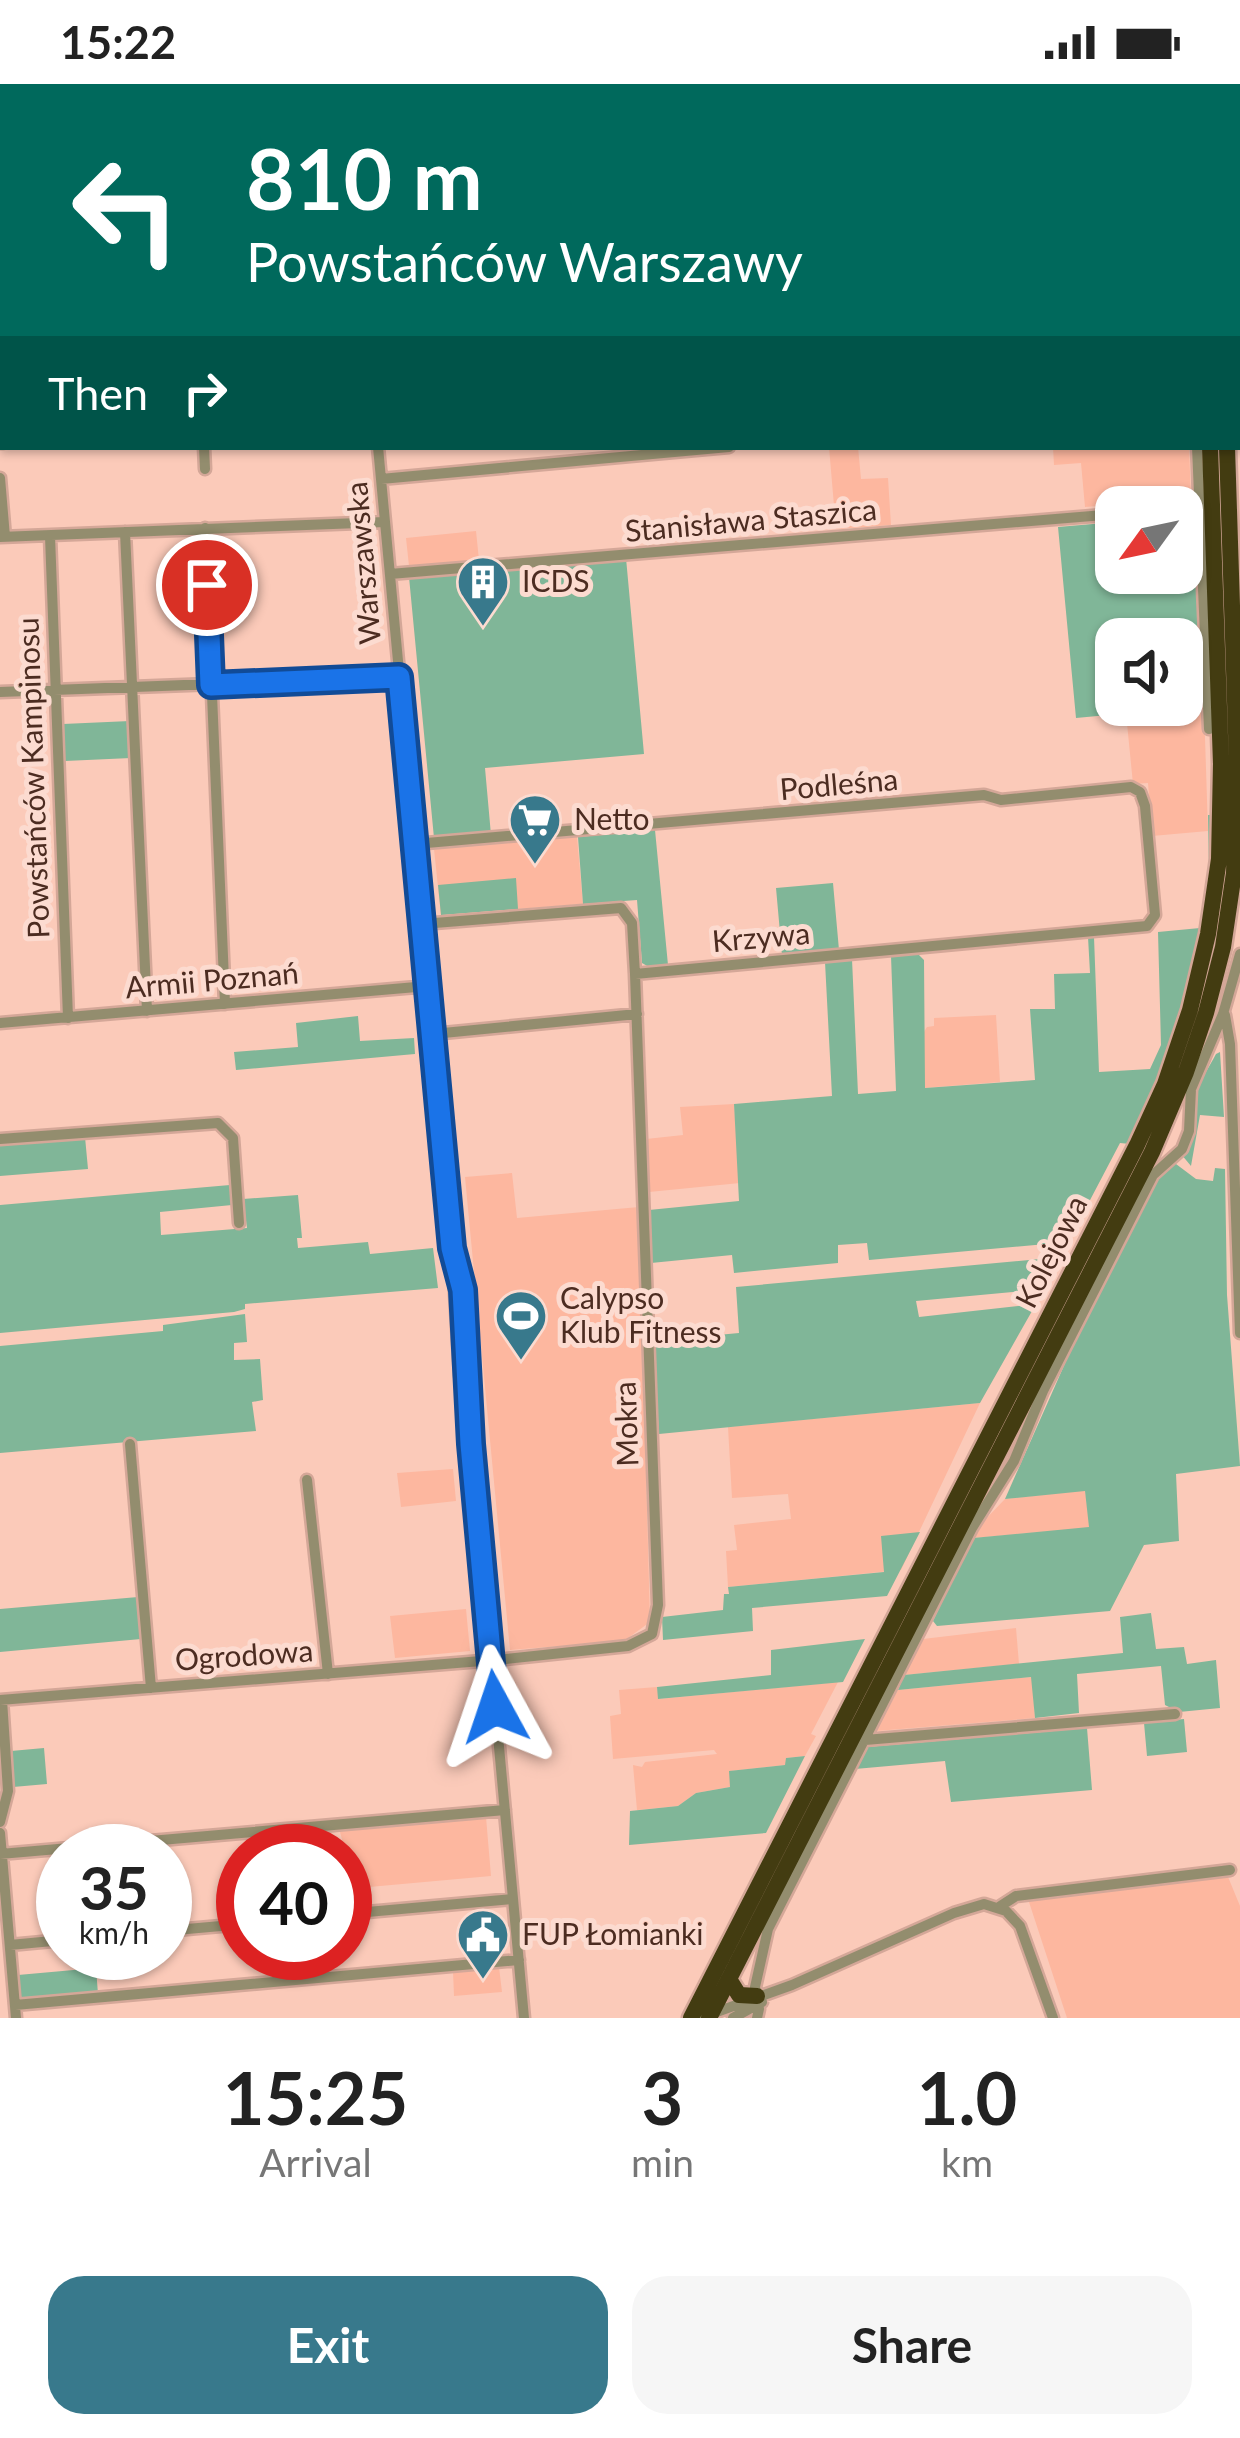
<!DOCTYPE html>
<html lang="en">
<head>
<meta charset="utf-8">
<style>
	body { margin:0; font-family:Lato,sans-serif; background:#f6f6f6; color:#222; height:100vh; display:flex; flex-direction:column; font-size:45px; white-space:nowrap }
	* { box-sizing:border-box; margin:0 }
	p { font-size:39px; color:#767676 }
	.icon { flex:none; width:66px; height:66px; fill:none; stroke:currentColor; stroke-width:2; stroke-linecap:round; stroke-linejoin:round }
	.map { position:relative; height:1934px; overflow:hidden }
	.side { display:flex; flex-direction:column; background:#fff; flex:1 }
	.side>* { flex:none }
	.guide { position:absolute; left:0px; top:0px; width:1242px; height:366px; box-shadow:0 3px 9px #0004; background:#00695c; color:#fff; overflow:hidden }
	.needle { width:78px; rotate:237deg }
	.buttons { position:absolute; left:1095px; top:402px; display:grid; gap:24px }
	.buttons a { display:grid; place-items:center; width:108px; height:108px; border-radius:24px; background:#fff; box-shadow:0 3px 9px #0004; font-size:60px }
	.speed { position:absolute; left:36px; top:1740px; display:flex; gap:24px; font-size:60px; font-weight:700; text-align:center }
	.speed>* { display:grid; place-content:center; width:156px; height:156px; border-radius:50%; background:#fff; box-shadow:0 3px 9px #0004; line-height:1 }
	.speed small { font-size:30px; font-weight:400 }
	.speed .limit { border:18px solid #d22; background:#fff; color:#111 }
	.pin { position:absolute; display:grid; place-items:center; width:102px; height:102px; color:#fff; margin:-51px; border:6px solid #fff; border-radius:50%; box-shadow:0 3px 12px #0007 }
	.me { position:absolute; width:132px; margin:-66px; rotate:355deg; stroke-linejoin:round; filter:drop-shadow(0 0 9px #0008) }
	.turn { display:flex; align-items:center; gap:42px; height:252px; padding:0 48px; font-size:54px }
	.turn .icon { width:156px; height:156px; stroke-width:2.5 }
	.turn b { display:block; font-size:84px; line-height:102px }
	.then { display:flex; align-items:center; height:114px; padding:0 48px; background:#0003; gap:24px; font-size:45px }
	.eta { display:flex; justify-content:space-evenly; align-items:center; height:204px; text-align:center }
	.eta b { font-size:72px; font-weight:700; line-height:84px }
	.cta { display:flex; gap:24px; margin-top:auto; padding:24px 48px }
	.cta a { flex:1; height:138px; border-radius:36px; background:#38798c; color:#fff; font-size:48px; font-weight:700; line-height:138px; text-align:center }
	.cta a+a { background:#f6f6f6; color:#222 }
	.status { display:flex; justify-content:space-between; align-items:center; height:84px; padding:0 60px; background:#fff; direction:ltr }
	.status svg { height:33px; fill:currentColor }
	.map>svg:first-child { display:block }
	.built { fill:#fdb79f }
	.green { fill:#80b698; fill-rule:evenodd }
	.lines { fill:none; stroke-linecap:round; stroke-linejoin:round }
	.minor-casing { stroke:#d4a798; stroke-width:15 }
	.highway-casing { stroke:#d4a798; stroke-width:21 }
	.minor { stroke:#938d6e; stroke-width:10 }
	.highway { stroke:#433c11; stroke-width:16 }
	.route-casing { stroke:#114b97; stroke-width:30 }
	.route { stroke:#1a73e8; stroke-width:21 }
	.labels { text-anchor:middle; stroke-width:10; stroke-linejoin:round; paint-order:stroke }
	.street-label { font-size:30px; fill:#4c2c21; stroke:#fcdbd0 }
	.poi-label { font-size:30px; fill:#4c2c21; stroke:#fcdbd0; text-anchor:start }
</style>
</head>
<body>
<div class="status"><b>15:22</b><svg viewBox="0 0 49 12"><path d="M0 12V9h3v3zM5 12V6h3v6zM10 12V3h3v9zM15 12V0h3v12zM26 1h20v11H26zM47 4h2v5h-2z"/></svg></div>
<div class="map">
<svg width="1240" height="1934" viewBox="0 0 1240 1934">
	<rect width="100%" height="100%" fill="#fbcab9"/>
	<path class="built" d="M829 363H858L861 395 888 394 891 441 836 445Z
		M1053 363H1189L1191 414 1085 423 1081 379 1054 381Z
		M476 447 479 476 409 482 406 454Z
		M1204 622 1208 747 1152 752 1148 699 1133 700 1126 629Z
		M577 753 583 820 441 831 434 765Z
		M996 931 1000 998 924 1004 922 951 927 943 934 942V934Z
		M734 1020 740 1099 649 1108 646 1055 683 1051 680 1023Z
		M512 1089 517 1134 639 1123 650 1538 624 1557 510 1566 465 1093Z
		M980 1319 901 1486 728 1503 726 1467 737 1466 734 1441 791 1435 788 1410 732 1414 728 1343Z
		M453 1385 456 1417 401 1423 397 1389Z
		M1085 1406 1090 1444 973 1454 979 1442 1005 1415Z
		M466 1525 470 1567 395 1574 390 1532Z
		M1016 1544 1019 1580 904 1591 923 1555Z
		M1032 1593 1035 1634 876 1647 898 1606Z
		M838 1598 811 1650 816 1652 805 1672 786 1674V1681L730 1687V1703L696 1709 678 1722 637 1726 633 1681 642 1683 645 1678 717 1670 714 1666 613 1675 610 1632 621 1630 619 1606 657 1603 659 1615Z
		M486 1733 491 1792 347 1805 345 1767 339 1744Z
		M1226 1788 1240 1822V1934H1067L1028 1815Z
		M499 1883 502 1908 454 1912 453 1887Z"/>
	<path class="green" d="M1193 431 1204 622 1076 634 1058 443 1116 438V489H1182V432ZM1116 555H1182V621H1116Z
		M626 474 644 670 485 684 491 751 434 754 409 493Z
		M130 637 131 674 65 677 63 640Z
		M1208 731H1213C1211 847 1178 955 1130 1060L1120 1059 1068 1158 869 1176 867 1159 838 1161V1179L734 1189 732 1171 651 1179 649 1126 739 1117 734 1020 832 1012 825 878 852 875 858 1010 896 1007 891 872 918 870 924 876 925 1004 1035 996 1030 925H1055L1054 890 1090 889 1088 853H1094L1099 988 1150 985 1161 961 1158 848 1200 844 1209 787Z
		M655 746 668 881 649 883 642 879 637 816 583 820 578 753Z
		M516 794 518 825 441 831 438 801Z
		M833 799 839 866 782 871 776 804Z
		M358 932 360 957 414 954 415 970 236 986 234 968 298 963 296 939Z
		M1220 968 1224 1033 1200 1031 1191 1082 1181 1070C1201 1054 1189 1035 1194 1015 1197 1000 1209 984 1216 970Z
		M85 1053 88 1085 0 1092V1060Z
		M1172 1077 1196 1095 1213 1097 1215 1084 1225 1085 1227 1211 1240 1382 1176 1390 1179 1457 1144 1461 1110 1527 937 1542 933 1537 973 1454 1089 1443 1085 1407 1005 1415 1078 1250 1161 1088Z
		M230 1101 232 1121 160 1128 161 1151 247 1144 243 1115 298 1111 302 1154H297L298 1164 368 1158 370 1170 433 1164 438 1204 245 1220V1225L234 1228 0 1249V1121Z
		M1061 1173 1044 1205 916 1217 919 1233 1036 1220 980 1319 659 1350 653 1257 739 1249 736 1203Z
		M245 1230 247 1258 234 1259V1276L260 1275 263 1316 252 1318 256 1347 0 1369V1262L163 1247V1241Z
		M920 1448 887 1512 752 1524 753 1547 663 1556 662 1533 723 1526 724 1510H729L728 1503 884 1488 881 1452Z
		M138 1513 141 1555 0 1568V1525Z
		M1151 1529 1156 1565 1184 1563 1187 1580 1216 1576 1220 1624 1179 1628 1165 1621 1161 1582 1077 1590 1079 1629 1035 1634 1031 1593 898 1606 904 1591 1123 1569 1120 1533Z
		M865 1555 843 1598 658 1615 657 1603 771 1591V1566Z
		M1184 1635 1187 1668 1147 1672 1144 1639Z
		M1087 1644 1092 1706 951 1718 945 1677 855 1685 867 1663Z
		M44 1664 47 1700 13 1703 11 1667Z
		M805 1672 766 1749 629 1761 630 1727 678 1722 696 1709 730 1703 729 1687 785 1681 786 1674Z
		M96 1884 98 1910 19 1915 18 1891Z"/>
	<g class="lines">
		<g class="minor-casing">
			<path id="minor" d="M195 0V3
				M344 0V3
				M1184 0V3
				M1227 0 1228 3
				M1239 209H1240
				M0 211H3
				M1239 259 1240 291
				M0 359H3
				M204 363 205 385
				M378 363 451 1144 460 1291 471 1359 524 1934
				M1197 363 1209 645
				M0 394 5 453
				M381 395 729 363
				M205 444 225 920
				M125 448 147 927
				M50 452 68 934
				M0 453 385 438
				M390 490 1116 430
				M0 608 399 593
				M415 760 984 711 1001 716 1131 703 1140 708 1145 722 1155 831 1147 842 635 890 632 839 621 824 422 840
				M1225 931 1230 960 1240 1249
				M0 939 428 902
				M433 950 637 930
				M0 1055 218 1039 233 1054 239 1139
				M457 1184 463 1206 471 1326
				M130 1360 151 1604
				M307 1396 328 1590
				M0 1616 506 1575 628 1562 652 1550 658 1521 635 890
				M865 1656 1175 1630
				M0 1738 8 1707 2 1616
				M0 1749 16 1934
				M0 1770 505 1726
				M999 1823 1016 1812 1230 1786
				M345 1830 513 1815
				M165 1847 243 1840
				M10 1861 63 1856
				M15 1921 519 1876
				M700 1934 792 1901 954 1829 984 1820 1006 1827 1020 1842 1053 1934
				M733 1934 762 1918
				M757 1934 759 1925 755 1903 768 1845 972 1444 1014 1377 1043 1307 1153 1091 1182 1065 1189 1047 1191 1005 1223 930 1240 870"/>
		</g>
		<g class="highway-casing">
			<path id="highway" d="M1198 0V3
				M1214 0V3
				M729 1895 739 1911 757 1912
				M691 1934 1137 1061 1165 1000 1190 926 1208 850 1219 775 1221 680 1210 363
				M709 1934 1152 1068 1186 988 1206 929 1223 863 1234 789 1237 680 1227 363"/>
		</g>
		<use href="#minor" class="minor"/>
		<use href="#highway" class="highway"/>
	</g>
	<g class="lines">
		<g class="route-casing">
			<path id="route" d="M207 501 211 601 399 593 452 1164 463 1206 471 1360 495 1623"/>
		</g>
		<use href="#route" class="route"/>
	</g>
	<defs>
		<g id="building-pin" transform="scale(2.7)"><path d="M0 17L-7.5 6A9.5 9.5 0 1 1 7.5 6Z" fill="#38798c" stroke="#fcdbd0"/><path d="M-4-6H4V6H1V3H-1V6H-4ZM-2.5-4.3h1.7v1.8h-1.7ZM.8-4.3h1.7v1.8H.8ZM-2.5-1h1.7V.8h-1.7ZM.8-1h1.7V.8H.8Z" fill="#fff"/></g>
		<g id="supermarket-pin" transform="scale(2.7)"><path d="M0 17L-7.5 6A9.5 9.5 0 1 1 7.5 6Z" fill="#38798c" stroke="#fcdbd0"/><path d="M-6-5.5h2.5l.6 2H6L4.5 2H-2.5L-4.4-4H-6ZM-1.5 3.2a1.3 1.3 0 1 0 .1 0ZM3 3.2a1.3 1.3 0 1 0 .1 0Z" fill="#fff"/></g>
		<g id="stadium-pin" transform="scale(2.7)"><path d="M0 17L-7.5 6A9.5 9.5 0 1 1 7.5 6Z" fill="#38798c" stroke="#fcdbd0"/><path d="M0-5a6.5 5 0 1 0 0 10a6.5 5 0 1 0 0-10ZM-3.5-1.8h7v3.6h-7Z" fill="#fff"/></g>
		<g id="civic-pin" transform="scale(2.7)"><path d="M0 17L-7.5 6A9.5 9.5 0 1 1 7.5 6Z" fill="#38798c" stroke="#fcdbd0"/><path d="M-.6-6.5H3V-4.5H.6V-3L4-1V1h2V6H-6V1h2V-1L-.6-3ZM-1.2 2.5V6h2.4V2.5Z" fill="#fff"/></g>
	</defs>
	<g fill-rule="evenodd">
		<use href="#building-pin" x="483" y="498"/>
		<use href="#supermarket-pin" x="535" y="736"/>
		<use href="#stadium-pin" x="521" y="1232"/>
		<use href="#civic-pin" x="483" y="1851"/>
	</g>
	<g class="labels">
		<g class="street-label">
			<text transform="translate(751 437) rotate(-5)" y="10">Stanisława Staszica</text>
			<text transform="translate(364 479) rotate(-95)" y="10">Warszawska</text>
			<text transform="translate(34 694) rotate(-92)" y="10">Powstańców Kampinosu</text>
			<text transform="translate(839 701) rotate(-5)" y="10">Podleśna</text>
			<text transform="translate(761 854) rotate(-5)" y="10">Krzywa</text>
			<text transform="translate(212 897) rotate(-5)" y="10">Armii Poznań</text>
			<text transform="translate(1052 1168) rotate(-63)" y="10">Kolejowa</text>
			<text transform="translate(627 1340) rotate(-92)" y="10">Mokra</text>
			<text transform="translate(244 1572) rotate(-4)" y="10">Ogrodowa</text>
		</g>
		<g class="poi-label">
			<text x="522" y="508">ICDS</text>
			<text x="574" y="746">Netto</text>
			<text x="560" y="1225">Calypso<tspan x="560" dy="34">Klub Fitness</tspan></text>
			<text x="522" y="1861">FUP Łomianki</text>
		</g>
	</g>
</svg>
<div class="buttons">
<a><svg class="needle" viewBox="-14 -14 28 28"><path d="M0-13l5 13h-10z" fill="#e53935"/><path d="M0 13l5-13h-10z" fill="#767676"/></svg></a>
<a><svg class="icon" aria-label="sound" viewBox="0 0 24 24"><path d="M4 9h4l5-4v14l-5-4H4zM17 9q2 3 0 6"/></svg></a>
</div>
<div class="speed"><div>35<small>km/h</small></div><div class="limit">40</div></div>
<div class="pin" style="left:207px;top:501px;background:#d93025"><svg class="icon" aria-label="arrive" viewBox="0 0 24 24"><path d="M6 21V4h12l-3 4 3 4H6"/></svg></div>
<svg class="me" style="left:495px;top:1623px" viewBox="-20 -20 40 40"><path d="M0-17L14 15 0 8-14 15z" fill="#1a73e8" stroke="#fff" stroke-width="4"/></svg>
<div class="guide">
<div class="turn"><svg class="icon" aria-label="left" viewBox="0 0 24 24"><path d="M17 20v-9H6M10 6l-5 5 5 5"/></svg><div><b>810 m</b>Powstańców Warszawy</div></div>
<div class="then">Then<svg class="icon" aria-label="right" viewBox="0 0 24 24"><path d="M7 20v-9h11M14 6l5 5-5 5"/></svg></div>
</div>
</div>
<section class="side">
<div class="eta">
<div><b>15:25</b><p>Arrival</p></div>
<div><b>3</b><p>min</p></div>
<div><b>1.0</b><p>km</p></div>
</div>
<div class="cta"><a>Exit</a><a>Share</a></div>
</section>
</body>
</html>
